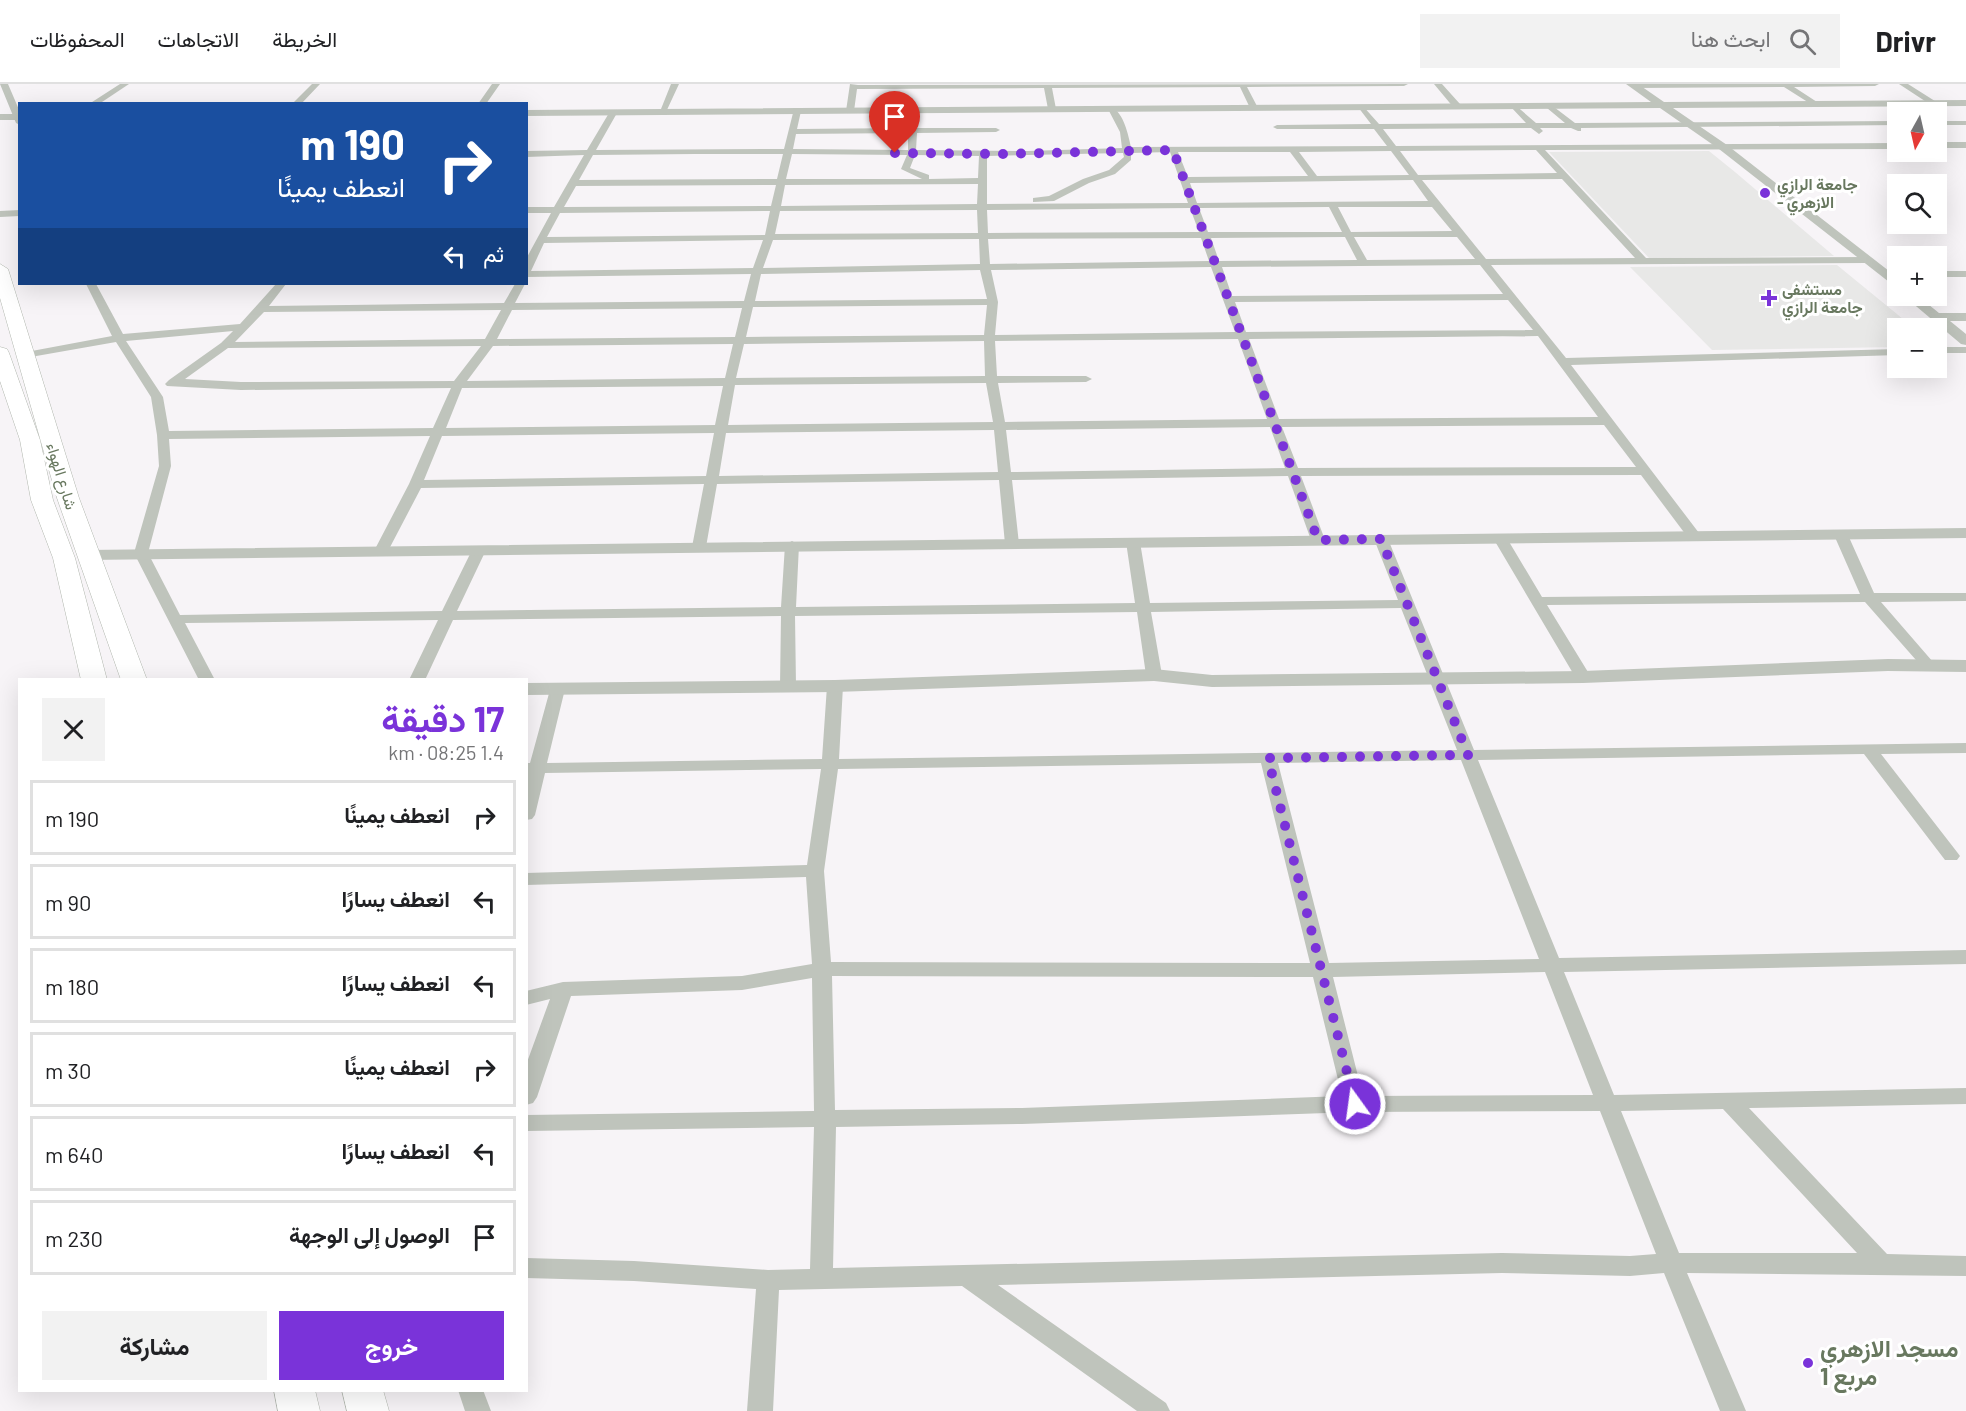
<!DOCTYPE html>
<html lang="ar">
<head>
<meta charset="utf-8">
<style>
	body { margin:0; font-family:Barlow,Vazirmatn,sans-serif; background:#f2f2f2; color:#202124; direction:rtl; height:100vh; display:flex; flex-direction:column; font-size:22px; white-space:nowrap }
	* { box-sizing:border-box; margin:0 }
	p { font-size:20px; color:#757577 }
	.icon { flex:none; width:33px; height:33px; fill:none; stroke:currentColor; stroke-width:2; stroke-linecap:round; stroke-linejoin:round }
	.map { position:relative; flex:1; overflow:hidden; direction:ltr }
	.side { position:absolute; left:18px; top:594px; width:510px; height:714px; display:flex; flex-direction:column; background:#fff; border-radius:0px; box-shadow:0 6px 24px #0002; direction:rtl }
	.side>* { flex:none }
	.guide { position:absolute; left:18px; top:18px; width:510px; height:183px; border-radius:0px; box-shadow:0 6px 24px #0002; direction:rtl; background:#1a4fa0; color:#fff; overflow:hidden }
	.needle { width:39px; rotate:188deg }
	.controls { position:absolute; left:1887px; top:18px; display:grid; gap:12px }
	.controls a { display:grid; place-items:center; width:60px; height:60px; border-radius:0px; background:#fff; box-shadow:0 6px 24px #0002; font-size:30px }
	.pin { position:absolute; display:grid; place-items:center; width:51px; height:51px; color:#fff; margin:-62px -26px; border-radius:50% 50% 50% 0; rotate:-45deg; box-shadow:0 0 6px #0007 }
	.pin .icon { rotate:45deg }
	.me { position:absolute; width:66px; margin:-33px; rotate:346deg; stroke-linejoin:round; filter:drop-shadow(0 0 4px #0008) }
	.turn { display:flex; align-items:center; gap:21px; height:126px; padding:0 24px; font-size:27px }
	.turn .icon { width:78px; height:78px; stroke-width:2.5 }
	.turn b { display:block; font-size:42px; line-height:51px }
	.then { display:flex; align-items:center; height:57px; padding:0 24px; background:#0003; gap:12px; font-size:22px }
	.round { display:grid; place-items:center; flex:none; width:63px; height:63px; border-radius:0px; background:#f2f2f2 }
	.head { display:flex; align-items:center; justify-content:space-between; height:102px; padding:0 24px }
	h1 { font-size:36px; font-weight:700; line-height:45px; color:#7a33d9 }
	.button { display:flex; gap:12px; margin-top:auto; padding:12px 24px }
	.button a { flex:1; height:69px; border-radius:0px; background:#7a33d9; color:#fff; font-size:24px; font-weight:700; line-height:69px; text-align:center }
	.button a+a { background:#f2f2f2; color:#202124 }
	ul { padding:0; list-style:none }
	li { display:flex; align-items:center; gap:18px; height:75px; margin:0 12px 9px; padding:0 12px; border:3px solid #e0e0e0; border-radius:0px }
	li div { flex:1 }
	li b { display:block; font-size:22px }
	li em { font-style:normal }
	header { display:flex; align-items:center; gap:36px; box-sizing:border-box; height:84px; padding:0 30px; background:#fff; border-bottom:2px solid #e0e0e0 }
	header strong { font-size:28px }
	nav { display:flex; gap:33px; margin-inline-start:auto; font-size:21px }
	.search { width:420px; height:54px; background:#f2f2f2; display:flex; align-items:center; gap:15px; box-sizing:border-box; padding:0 21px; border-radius:0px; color:#757577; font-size:22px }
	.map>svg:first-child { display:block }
	.built { fill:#e8e8e7 }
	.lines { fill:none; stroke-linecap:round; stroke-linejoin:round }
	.primary-casing { stroke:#b1b7ae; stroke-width:1 }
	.minor { fill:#bfc4bc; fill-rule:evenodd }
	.tertiary { fill:#bfc4bc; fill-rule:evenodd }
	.primary { fill:#fff; fill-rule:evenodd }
	.route { stroke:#7a33d9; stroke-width:10; stroke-dasharray:0 18 }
	.poi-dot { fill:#7a33d9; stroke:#fff; stroke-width:2 }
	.labels { text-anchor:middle; stroke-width:6; stroke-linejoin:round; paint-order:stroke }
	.far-poi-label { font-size:16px; font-weight:bold; fill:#68785f; stroke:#fff; text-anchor:start }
	.far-street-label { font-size:16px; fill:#68785f; stroke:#fff }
	.near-poi-label { font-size:24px; font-weight:bold; fill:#68785f; stroke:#fff; text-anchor:start }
</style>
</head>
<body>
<header>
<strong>Drivr</strong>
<div class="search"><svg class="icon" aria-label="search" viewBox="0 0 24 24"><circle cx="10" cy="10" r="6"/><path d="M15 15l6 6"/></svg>ابحث هنا</div>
<nav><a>الخريطة</a><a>الاتجاهات</a><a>المحفوظات</a></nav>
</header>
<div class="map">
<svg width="1966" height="1327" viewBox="0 0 1966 1327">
	<rect width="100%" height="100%" fill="#f7f4f7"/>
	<path class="built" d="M1709 67 1735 88 1834 172 1649 174 1549 68Z
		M1837 181 1914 244H1898L1897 263 1712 266 1630 183Z"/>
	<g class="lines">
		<g class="primary-casing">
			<path id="primary" d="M0 180 8 185 79 414 147 596H121L57 414 0 214Z
				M0 263 7 265 9 269 40 356 53 416 75 474 107 596H81L53 474 31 416 20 356 0 297Z
				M274 1306H315L320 1327H278Z
				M342 1306H383L389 1327H347Z"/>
		</g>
		<path class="minor" d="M0 0H8L20 28V41L16 39Z
			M120 0H129L99 20H89Z
			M312 0H320L301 20H292Z
			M492 0H500L486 20H478Z
			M671 0H679L666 28 659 30Z
			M850 0 858 1 1408 0 1404 2 1247 3 1258 24 1254 26 1250 24 1240 3 1052 4 1056 25 1052 27 1048 25 1044 4 857 5 854 27 850 29 846 27Z
			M1434 0H1442L1460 20V24H1454Z
			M1634 0H1879L1875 2 1794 3 1817 18V22H1814L1784 3 1635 4 1631 2Z
			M1899 0H1908L1938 19 1931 21Z
			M1514 20 1536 39H1565L1547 24 1546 22 1550 20 1575 39 1898 37V41L1581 44V47H1578L1571 44H1540L1543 47 1539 50 1531 44 1383 45 1396 62 1898 59V65L1545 66 1646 174 1866 173 1871 176 1866 179 1491 181 1566 274 1898 265V271L1571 281 1699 449 1701 452 1699 455H1689L1641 391 1301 392 1325 456 1318 460 1311 456 1288 392 1012 396 1019 460 1012 464 1005 460 999 396 717 400 706 463 699 467 692 463 704 400 421 404 388 467 381 471 376 470 374 467 409 400 430 352 169 355 171 382 148 469 180 531 442 527 472 466 479 462 486 466 457 527 781 523 785 461 792 457 799 461 796 523 1135 519 1126 458 1133 454 1140 458 1150 519 1398 516 1374 455 1381 451 1388 455 1474 666 1966 659V669L1881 670 1957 768 1960 772 1957 776H1945L1864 670 1478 676 1559 874 1966 866V880L1564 888 1614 1011 1966 1004V1020L1749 1024 1887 1170 1966 1172V1192L1687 1189 1746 1327H1720L1664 1189 1630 1192 1502 1189 998 1201 1166 1319 1170 1327H1137L962 1202 779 1206 773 1327H747L756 1205 634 1197 526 1194V1174L634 1177 768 1186 810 1185 814 1043 526 1047V1031L814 1027 812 894 742 906 571 912 537 1013 533 1019 526 1021V981L550 915 526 921V907L563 898 742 892 812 880 806 793 526 801V789L807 781 821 685 545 689 535 731 532 735 526 736V679H530L551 602H563L565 605 547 679 822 675 827 602 835 597 843 602 839 675 1457 666 1401 524 1151 528 1162 591 1154 596 1146 591 1137 528 795 532 796 602 788 607 780 602 781 532 453 536 425 596H409L438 536 185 539 215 596H199L134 469 159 382 157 351 151 313 116 258 25 274 19 271 21 269 112 252 86 200H96L123 250 240 240 276 200H286L269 222 504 219 515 200H525L515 219 744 217 751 190 526 193V175L551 129H526V123H554L584 71 526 73V67L587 66 609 29 613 27 617 29 596 66 784 65 794 25 801 27 797 45 908 44 909 26 913 24 917 26V44H996L1000 46 996 48 917 49 916 66 1028 67 1122 64 1120 48 1108 25 1112 23C1124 30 1128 50 1131 63L1387 62 1374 45H1277L1273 43 1277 41 1371 40 1358 23 1362 21 1379 40 1526 39 1510 22ZM908 49V66L793 65 796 50ZM1391 67 1409 91 1317 92 1299 68ZM1400 67 1536 66 1557 89 1418 91ZM1170 68 1188 119 987 120V72L1123 69 1124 73 1109 86 1083 95 1049 112 1033 114V118L1054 117 1089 99 1115 90 1131 76V69ZM1178 68H1290L1308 92 1188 93ZM695 70H783L777 95 579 96 593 71ZM792 70 907 71 901 85 922 95H786ZM915 71 979 72 978 94 929 95V91L910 84ZM1562 95 1635 174 1486 175 1422 96ZM1413 96 1428 117 1197 119 1190 99ZM978 100 977 120 781 122 785 101ZM776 101 771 122 564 123 576 102ZM1329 123 1342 148H1208L1199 124ZM1338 123H1432L1452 147 1351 148ZM1190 124 1199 148 988 149 987 126ZM977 126 978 149 775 150 780 127ZM770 127 765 151 547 153 560 129ZM1345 153 1357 176 1219 177 1211 154ZM1354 153H1457L1475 175 1367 176ZM1201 154 1209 177 990 180 988 155ZM979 155 980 180 763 184 773 156ZM763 156 753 184 531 187 544 159ZM1480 181 1503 210 1232 212 1222 183ZM1211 183 1235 248 995 251 998 218 991 186ZM980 186 987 215 755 217 761 190ZM1508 216 1533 246 1246 248 1235 218ZM987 221 984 251 746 253 753 223ZM742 224 735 253 497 255 512 226ZM501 226 485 255 235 258 264 228ZM233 247 221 259 169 296 165 300 167 302 241 306 451 304 433 344 169 347 163 313 126 257ZM1538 252 1598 333 1279 335 1249 255ZM1238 255 1267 335 1005 338 998 299 1086 298 1092 295 1086 292H997L995 257ZM984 257 985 292 736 294 744 260ZM733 260 725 294 467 297 493 262ZM481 262 454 297 241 298 185 295 228 264ZM986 299 993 338 728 341 735 301ZM723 302 715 341 446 344 462 304ZM1604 341 1636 383 1298 384 1282 343ZM1270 343 1285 384 1011 388 1006 346ZM994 346 998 388 719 392 726 349ZM714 349 706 392 424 396 442 352ZM1461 676 1539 875 1329 879 1278 679ZM1261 679 1310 879 831 878 824 787 838 685ZM1545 888 1593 1011 1363 1012 1333 893ZM832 892 1313 893 1342 1012 1022 1024 835 1026ZM1723 1025 1857 1169H1679L1621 1027ZM1600 1027 1656 1170 1630 1172 1502 1169 833 1184 836 1043 1022 1040 1355 1028Z
			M1936 37H1966V41H1936Z
			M1936 58H1966V64H1936Z
			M20 126V132L0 133V127Z
			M1936 187H1966V193H1936Z
			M1936 263H1966V269H1936Z
			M1841 447 1848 451 1874 509H1966V517L1881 518 1933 578 1936 581 1933 584H1923L1865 518 1547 521 1591 593 1583 598 1577 596 1493 454 1495 451H1505L1542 513 1860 510 1834 451Z
			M458 1306H483L491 1327H465Z"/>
		<path class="tertiary" d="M1626 0H1638L1664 18 1966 16V22L1673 24 1727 61 1898 194V205L1719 65 1660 24 526 32V26L1651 18Z
			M0 30H20V36H0Z
			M1904 212H1918L1939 229H1966V237H1950L1966 250V261L1961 260Z
			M1966 444V454L87 476 81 475 78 471 81 467 87 466Z
			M1888 575 1966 576V588L1888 587 1583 599 1212 603 1154 597 835 608 526 611V599L835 596 1154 585 1212 591 1583 587Z"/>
		<use href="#primary" class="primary"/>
	</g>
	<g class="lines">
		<path class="route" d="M895 69 1002 70 1173 66 1318 456 1381 455 1468 671 1268 674 1355 1020"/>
	</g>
	<g class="poi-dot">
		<circle cx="1765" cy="109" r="6"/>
		<path d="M1766 205h6v6h6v6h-6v6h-6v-6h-6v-6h6z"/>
		<circle cx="1808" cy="1279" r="6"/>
	</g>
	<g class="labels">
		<g class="far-poi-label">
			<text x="1777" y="106">جامعة الرازي<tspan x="1777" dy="18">- الازهري</tspan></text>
			<text x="1782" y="211">مستشفى<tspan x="1782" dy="18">جامعة الرازي</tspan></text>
		</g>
		<g class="far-street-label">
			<text transform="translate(62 392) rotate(73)" y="6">شارع الهواء</text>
		</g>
		<g class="near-poi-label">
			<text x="1820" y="1273">مسجد الازهري<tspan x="1820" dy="28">مربع 1</tspan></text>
		</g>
	</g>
</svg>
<div class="controls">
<a><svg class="needle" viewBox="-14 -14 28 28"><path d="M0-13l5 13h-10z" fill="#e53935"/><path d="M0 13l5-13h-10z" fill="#757577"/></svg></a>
<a><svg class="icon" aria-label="search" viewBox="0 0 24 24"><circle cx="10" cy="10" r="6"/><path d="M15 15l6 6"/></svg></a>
<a>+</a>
<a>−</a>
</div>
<div class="pin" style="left:895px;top:69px;background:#d93025"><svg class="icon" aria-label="arrive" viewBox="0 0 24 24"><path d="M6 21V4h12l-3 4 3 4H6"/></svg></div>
<svg class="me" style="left:1355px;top:1020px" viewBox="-20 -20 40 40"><circle r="17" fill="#7a33d9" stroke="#fff" stroke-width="3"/><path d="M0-11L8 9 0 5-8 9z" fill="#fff"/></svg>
<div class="guide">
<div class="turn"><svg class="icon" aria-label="right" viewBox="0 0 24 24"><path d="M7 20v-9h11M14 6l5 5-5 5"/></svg><div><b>190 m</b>انعطف يمينًا</div></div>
<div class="then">ثم<svg class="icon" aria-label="left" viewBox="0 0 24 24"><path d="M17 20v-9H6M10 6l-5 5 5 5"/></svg></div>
</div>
<section class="side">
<div class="head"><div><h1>17 دقيقة</h1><p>1.4 km · 08:25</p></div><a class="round"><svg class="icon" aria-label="close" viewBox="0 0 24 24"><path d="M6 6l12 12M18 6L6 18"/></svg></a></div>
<ul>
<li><svg class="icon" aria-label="right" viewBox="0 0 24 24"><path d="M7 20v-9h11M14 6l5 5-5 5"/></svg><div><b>انعطف يمينًا</b></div><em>190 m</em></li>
<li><svg class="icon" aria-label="left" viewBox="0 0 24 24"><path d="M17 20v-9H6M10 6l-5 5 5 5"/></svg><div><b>انعطف يسارًا</b></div><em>90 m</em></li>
<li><svg class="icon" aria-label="left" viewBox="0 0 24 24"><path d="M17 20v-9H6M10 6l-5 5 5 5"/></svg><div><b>انعطف يسارًا</b></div><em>180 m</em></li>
<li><svg class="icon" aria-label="right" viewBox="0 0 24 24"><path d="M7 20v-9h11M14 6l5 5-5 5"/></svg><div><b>انعطف يمينًا</b></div><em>30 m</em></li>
<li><svg class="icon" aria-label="left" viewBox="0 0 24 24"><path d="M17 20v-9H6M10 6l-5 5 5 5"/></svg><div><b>انعطف يسارًا</b></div><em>640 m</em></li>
<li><svg class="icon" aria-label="arrive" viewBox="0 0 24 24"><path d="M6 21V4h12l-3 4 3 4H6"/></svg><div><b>الوصول إلى الوجهة</b></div><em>230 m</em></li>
</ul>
<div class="button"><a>خروج</a><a>مشاركة</a></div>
</section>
</div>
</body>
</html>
